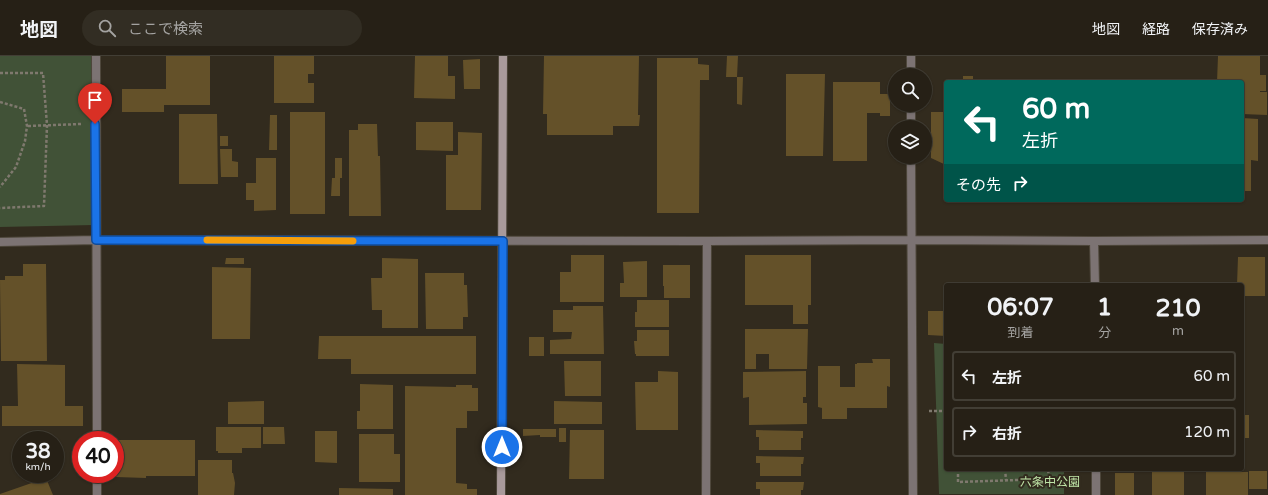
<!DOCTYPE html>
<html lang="ja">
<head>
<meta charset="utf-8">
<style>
	body { margin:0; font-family:"Varela Round","Noto Sans JP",sans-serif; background:#322d23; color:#f1f3f6; height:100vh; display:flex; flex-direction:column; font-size:15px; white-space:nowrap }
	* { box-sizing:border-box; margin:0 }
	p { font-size:13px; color:#a4a3a1 }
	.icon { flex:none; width:22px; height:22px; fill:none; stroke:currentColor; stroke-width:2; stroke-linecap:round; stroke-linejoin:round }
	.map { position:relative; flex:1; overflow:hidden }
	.details { position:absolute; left:944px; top:227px; width:300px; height:188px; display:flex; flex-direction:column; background:#262016; border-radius:4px; box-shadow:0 1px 3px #0004,0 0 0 1px #423e35 }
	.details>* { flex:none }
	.top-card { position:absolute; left:944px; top:24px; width:300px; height:122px; border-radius:4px; box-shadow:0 1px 3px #0004,0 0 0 1px #423e35; background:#00695c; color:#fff; overflow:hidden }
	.buttons { position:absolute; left:888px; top:12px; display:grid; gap:8px }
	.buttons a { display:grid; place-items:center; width:44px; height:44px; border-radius:50%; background:#262016; box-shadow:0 1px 3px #0004,0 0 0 1px #423e35; font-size:20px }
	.speed { position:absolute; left:12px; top:375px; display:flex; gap:8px; font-size:20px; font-weight:700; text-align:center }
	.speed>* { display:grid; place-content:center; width:52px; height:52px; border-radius:50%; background:#262016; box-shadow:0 1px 3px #0004,0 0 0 1px #423e35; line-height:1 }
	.speed small { font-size:10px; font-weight:400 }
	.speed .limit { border:6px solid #d22; background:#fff; color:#111 }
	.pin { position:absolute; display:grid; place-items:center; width:34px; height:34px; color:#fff; margin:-41px -17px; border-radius:50% 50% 50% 0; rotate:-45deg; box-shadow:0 0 4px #0007 }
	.pin .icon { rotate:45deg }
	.me { position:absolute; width:44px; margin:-22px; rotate:0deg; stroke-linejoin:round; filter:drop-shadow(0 0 3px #0008) }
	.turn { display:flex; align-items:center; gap:14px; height:84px; padding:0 12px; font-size:18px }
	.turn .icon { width:52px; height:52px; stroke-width:2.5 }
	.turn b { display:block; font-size:28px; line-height:34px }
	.then { display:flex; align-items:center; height:38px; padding:0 12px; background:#0003; gap:8px; font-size:15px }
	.eta { display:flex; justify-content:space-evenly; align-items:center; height:68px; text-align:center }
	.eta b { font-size:24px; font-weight:700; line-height:28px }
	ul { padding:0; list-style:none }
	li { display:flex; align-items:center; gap:12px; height:50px; margin:0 8px 6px; padding:0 4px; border:2px solid #423e35; border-radius:4px }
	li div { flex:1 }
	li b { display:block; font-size:15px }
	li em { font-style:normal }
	header { display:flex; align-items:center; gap:24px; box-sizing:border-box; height:56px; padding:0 20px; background:#262016; border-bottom:1px solid #423e35 }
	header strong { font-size:19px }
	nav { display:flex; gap:22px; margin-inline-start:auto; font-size:14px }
	.search { width:280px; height:36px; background:#322d23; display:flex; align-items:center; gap:10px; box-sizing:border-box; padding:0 14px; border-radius:22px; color:#a4a3a1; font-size:15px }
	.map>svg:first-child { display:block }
	.green { fill:#415237 }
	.building { fill:#645129 }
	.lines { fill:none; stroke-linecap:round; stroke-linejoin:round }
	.street-casing { stroke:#4e473b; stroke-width:10 }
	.secondary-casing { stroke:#4e473b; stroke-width:10 }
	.path { stroke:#7f796e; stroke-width:2.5; stroke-dasharray:3 2; stroke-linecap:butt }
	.street { stroke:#7c7373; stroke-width:8 }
	.secondary { stroke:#a99a9b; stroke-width:8 }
	.route-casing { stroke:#114b97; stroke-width:10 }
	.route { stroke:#1a73e8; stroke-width:7 }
	.slow { stroke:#f59e0b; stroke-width:7 }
	.labels { text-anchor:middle; stroke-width:4; stroke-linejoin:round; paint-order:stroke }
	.park-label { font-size:12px; fill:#c0e6a8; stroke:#322b1e }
</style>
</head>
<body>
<header>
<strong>地図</strong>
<div class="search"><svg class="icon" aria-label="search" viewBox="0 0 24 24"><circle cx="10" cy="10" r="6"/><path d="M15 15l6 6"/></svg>ここで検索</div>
<nav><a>地図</a><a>経路</a><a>保存済み</a></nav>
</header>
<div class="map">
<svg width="1268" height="439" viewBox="0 0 1268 439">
	<rect width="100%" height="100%" fill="#322b1e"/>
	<path class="green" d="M0 0H94V169L0 171Z
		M934 287 946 288V413H1064V438H939Z"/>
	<path class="building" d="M166 0H210V49H164V56H122V33H166Z
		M274 0H314V18H308V27H314V47H274Z
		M415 0H448V20H455V43L414 42Z
		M544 0H639L638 59H640L639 70H613V79H547V58H543Z
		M727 0H738L737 21H743L742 49 737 48V21H726Z
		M1218 0H1260V19H1266V35H1260V36H1267V59L1242 58V26H1217Z
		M657 2H698V8L709 9V24H700L699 157H657Z
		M480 3V33H464L463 4Z
		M786 18H825L823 100H786Z
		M963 20H973V26H963Z
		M833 26H880V38H890V60H880V57H867V105H833Z
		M290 56H325V158H290Z
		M931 56H946V109L931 102Z
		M179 58H217L218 128H179Z
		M270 59H277V94H269Z
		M1242 62 1258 63V105L1251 104V135H1243Z
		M416 66H453V95L416 94Z
		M358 68H377L378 100H380L381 160H349V74H358Z
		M458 76 482 77 481 154H446V99H458Z
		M220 80H228V90H220Z
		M220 93H232V105L238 106V121H221Z
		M256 102H276V154L254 155V144H246V127H256Z
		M335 102H342V122H340V140H331L332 122H335Z
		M944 111H946V120L943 119Z
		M1161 144H1199V147H1161Z
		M571 199H604V246H560V216H571Z
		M745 199H811V249H808V268H793V249H745Z
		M1238 201H1265V240H1242V229H1237Z
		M226 202H244V208H225Z
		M382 202 418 203V272H382V254H372L371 222H382Z
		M647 205V241H620V227H624L623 206Z
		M23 208H46L47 305H1L0 224H5V220H23Z
		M663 209H690V242H664V230H663Z
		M212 211 251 212 250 283H212Z
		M425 217H464V229H467L468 261H463V273H426Z
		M637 244H669V271H635V256H637Z
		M573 250H603L604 298H550V284L571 283 572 276H553V254H573Z
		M928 255H946V280L928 279Z
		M745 273H808L807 313H769V298H756V313H745Z
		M637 274H669V300H636V298H635L634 285H637Z
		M319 280H476V318H351V303H318Z
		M529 281H544V300H529Z
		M872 303H890V331L887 330V352H847V363H822V352L818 351V310H840V331H855V308H857V307H873Z
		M564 305H601V340H565Z
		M17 308 65 309V350H83V370H2V350H18Z
		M658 315 678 316V374H636L635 326H658Z
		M806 315V341H803V347H807V368L749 369V341L743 342V316Z
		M360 328 393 329V373H357V355H360Z
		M456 329H472V332H478V355H467V372H456V427L467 428V433H477V439H405V330L456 331Z
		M264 345V368H228V346Z
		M554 345 602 346V368H554Z
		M1242 359H1249V382H1242Z
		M216 371H261V392H242V397H218V395H216Z
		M263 371H284L285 388H263Z
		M559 372H566V386H559Z
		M523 373H556V381H540V379L523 380Z
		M570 374H604V423H569Z
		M756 374 803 375V382H801V394H759V381H756Z
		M315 375H337V407L315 406Z
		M359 378H394V398H400V426H359Z
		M116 384H195V420H146V422L116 421Z
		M756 400 804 401 803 408H801V420H760V407H756Z
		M198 404H232V417H233L235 427 234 439H198Z
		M1249 415H1267V433H1249Z
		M1152 416H1184V439H1152Z
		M1206 416H1248V439H1206Z
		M1115 417H1134V439H1115Z
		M46 422 53 439H0V438Z
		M756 426H804L803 434H801V439H760V433H756Z
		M339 432 393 433V439H339Z"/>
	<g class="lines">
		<g class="street-casing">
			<path id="street" d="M96 0 97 384
				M911 0V19
				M911 49V71
				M911 101 913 439
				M1094 185 1095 229
				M0 186 96 184 707 185 911 184 1094 185 1268 184
				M1096 413V439
				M97 418V439
				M706 439 707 185"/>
		</g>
		<g class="secondary-casing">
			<path id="secondary" d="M501 439 503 0"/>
		</g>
		<path class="path" d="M0 17H43L47 69 44 150 0 152
			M0 46 24 53 27 70 25 85 16 111 0 131
			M28 70 81 68
			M929 355H946
			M958 413V426L1049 423 1048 413
			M1005 413 1006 424"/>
		<use href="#street" class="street"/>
		<use href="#secondary" class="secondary"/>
	</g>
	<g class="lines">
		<g class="route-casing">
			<path id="route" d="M95 68 96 184 503 185 502 391"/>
		</g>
		<use href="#route" class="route"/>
		<path class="slow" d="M207 184 353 185"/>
	</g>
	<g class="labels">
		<g class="park-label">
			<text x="1050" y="430">六条中公園</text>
		</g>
	</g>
</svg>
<div class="buttons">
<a><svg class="icon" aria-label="search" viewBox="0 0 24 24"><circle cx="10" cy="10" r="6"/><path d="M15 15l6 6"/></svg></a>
<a><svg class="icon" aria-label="layers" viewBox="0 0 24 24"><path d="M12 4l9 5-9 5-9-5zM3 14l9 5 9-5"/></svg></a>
</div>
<div class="speed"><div>38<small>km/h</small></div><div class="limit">40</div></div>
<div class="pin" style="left:95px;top:68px;background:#d93025"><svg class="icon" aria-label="arrive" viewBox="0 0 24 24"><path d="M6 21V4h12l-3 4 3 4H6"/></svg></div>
<svg class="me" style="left:502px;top:391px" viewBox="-20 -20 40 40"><circle r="17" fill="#1a73e8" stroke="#fff" stroke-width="3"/><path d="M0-11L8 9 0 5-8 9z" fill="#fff"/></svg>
<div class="top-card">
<div class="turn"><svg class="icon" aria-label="left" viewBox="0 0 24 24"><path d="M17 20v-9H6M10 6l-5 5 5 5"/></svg><div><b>60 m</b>左折</div></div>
<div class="then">その先<svg class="icon" aria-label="right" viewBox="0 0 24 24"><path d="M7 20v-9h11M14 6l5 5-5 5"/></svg></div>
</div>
<section class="details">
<div class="eta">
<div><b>06:07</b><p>到着</p></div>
<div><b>1</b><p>分</p></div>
<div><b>210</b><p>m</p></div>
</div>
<ul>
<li><svg class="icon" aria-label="left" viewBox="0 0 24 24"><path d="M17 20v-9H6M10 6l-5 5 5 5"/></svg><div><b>左折</b></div><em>60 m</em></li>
<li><svg class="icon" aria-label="right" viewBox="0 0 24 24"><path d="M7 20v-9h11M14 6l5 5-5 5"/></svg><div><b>右折</b></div><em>120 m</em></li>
</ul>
</section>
</div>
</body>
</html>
